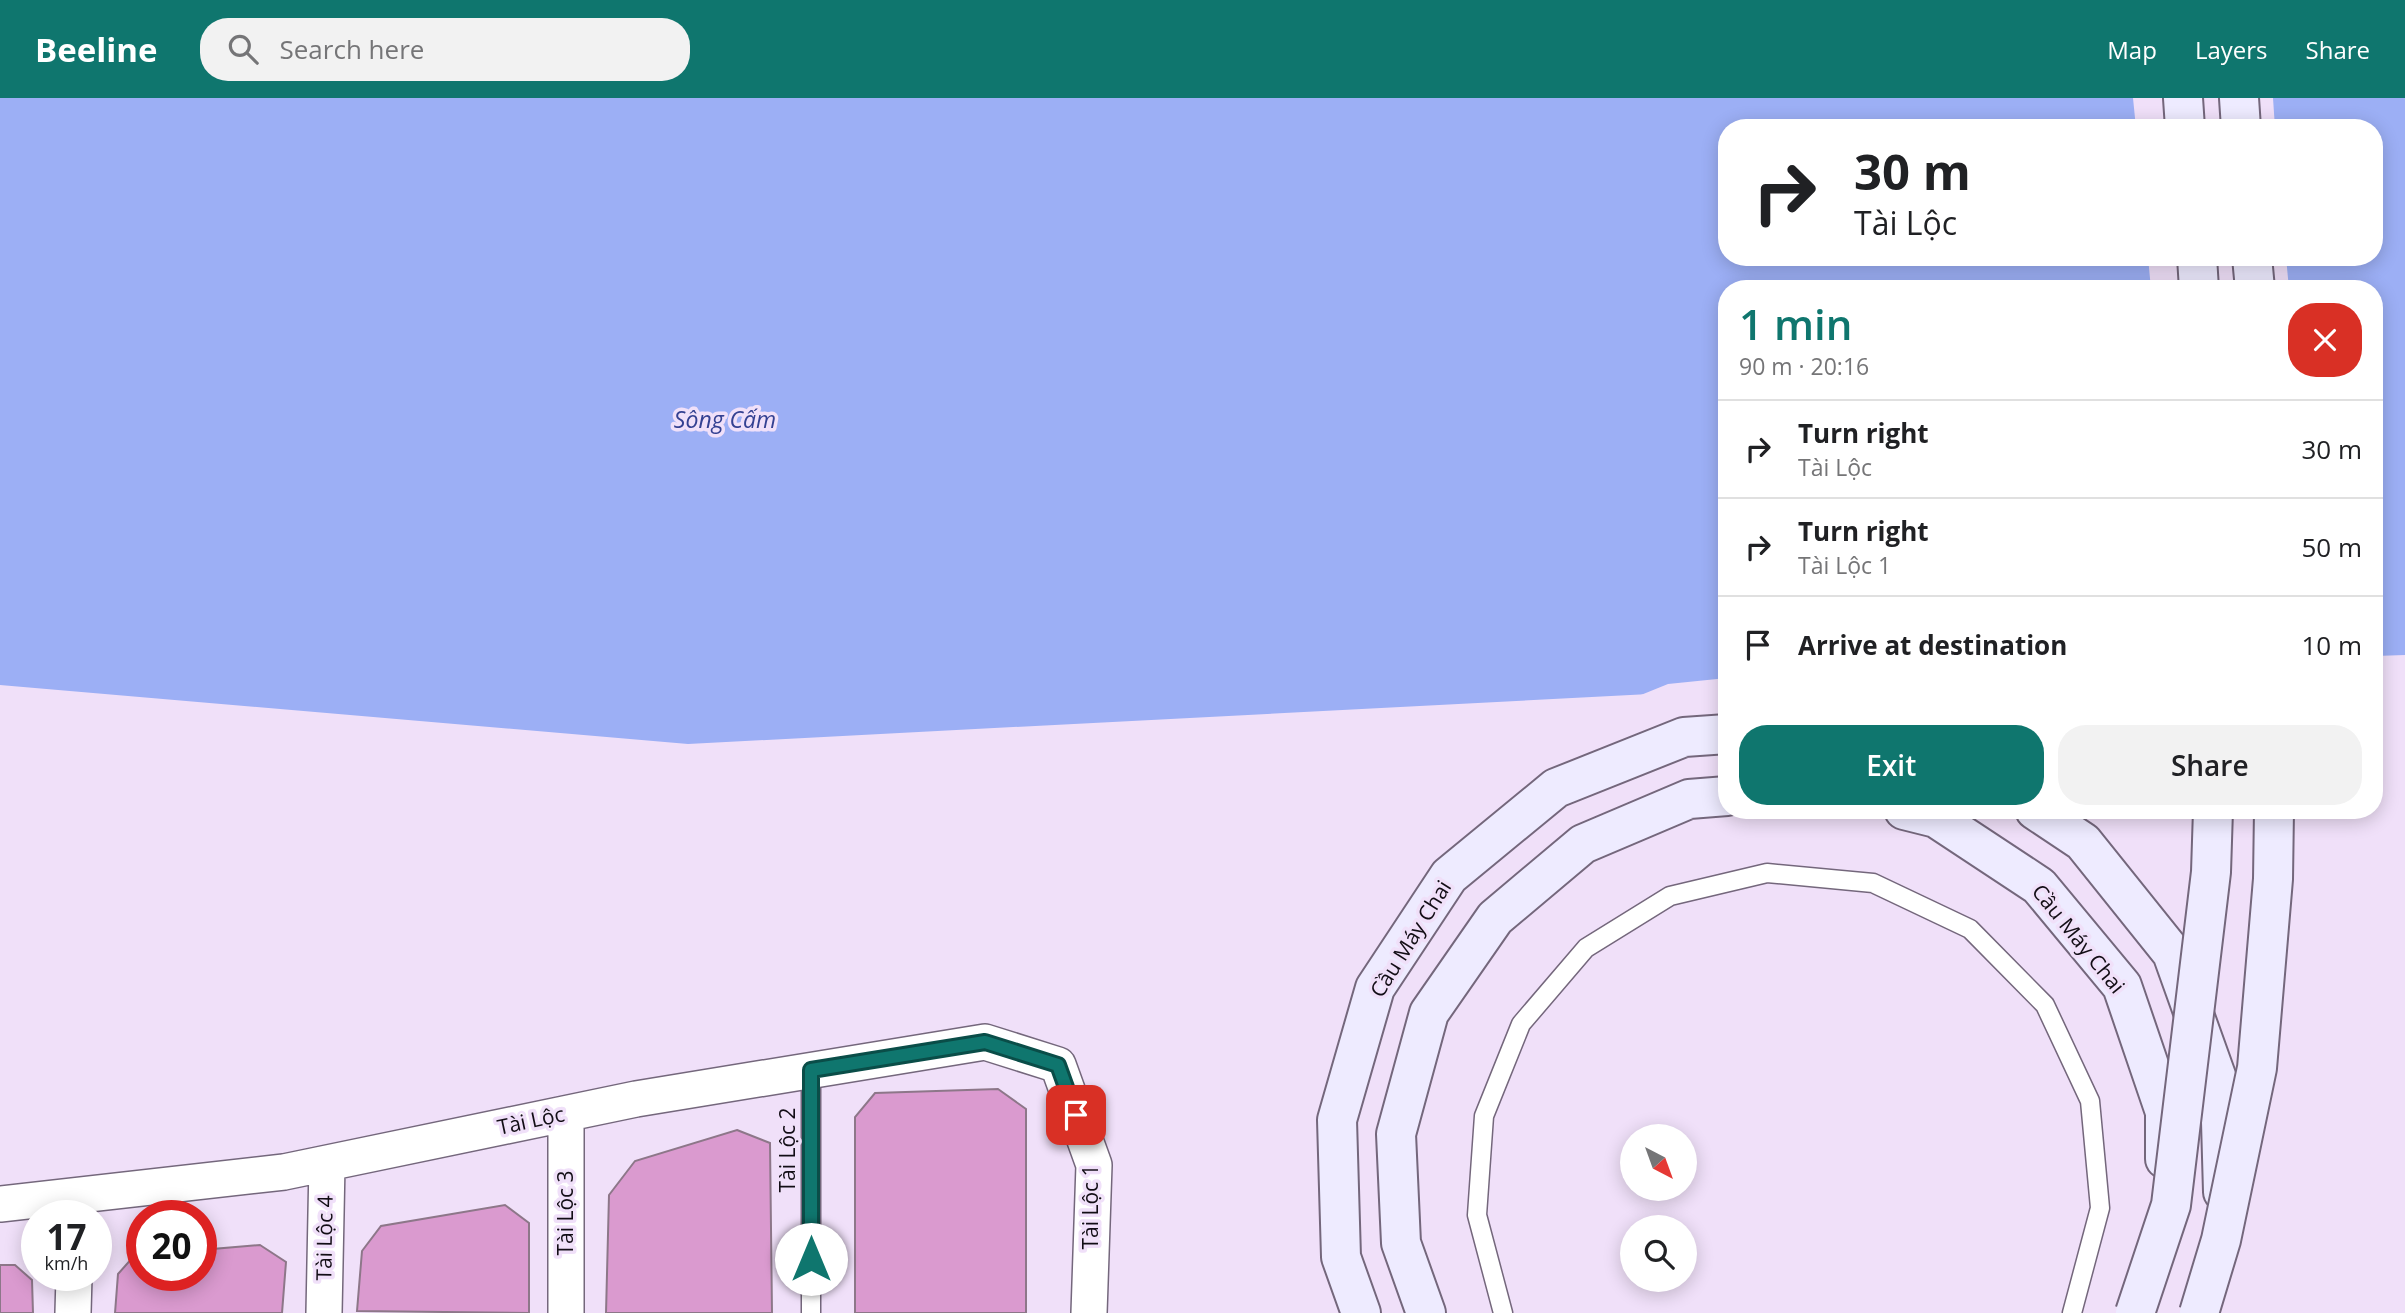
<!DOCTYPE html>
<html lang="en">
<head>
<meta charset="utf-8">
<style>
	body { margin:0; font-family:"Open Sans",sans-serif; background:#f2f2f2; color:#202124; height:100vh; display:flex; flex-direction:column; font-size:26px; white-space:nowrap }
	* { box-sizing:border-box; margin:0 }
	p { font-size:23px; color:#757577 }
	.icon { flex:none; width:38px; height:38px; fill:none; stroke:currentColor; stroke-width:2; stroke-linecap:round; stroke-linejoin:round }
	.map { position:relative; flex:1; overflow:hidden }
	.details { position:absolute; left:1718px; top:182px; width:665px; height:539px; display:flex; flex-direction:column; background:#fff; border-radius:28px; box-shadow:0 4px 18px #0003 }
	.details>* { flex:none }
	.hud { position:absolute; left:1718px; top:21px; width:665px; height:147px; border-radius:28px; box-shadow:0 4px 18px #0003; background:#fff; color:#202124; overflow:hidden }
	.needle { width:46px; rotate:139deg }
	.buttons { position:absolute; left:1620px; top:1026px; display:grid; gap:14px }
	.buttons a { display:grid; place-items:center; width:77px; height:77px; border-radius:50%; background:#fff; box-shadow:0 4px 18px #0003; font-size:35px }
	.speed { position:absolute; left:21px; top:1102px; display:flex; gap:14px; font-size:35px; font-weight:700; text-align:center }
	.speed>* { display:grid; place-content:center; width:91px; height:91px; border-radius:50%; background:#fff; box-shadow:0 4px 18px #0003; line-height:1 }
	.speed small { font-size:18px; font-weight:400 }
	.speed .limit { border:10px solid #d22; background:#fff; color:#111 }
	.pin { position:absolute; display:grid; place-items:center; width:60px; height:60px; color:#fff; margin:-30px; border-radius:14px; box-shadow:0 4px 10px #0006 }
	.me { position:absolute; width:77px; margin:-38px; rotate:0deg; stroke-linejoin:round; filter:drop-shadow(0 0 5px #0008) }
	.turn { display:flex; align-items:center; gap:24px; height:147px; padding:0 21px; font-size:32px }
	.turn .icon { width:91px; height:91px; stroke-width:2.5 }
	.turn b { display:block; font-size:49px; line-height:60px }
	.round { display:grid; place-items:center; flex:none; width:74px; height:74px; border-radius:28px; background:#f2f2f2 }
	.overview { display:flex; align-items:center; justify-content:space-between; height:119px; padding:0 21px }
	h1 { font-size:42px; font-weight:600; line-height:52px; color:#0f766e }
	.button { display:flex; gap:14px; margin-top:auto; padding:14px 21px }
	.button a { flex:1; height:80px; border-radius:28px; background:#0f766e; color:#fff; font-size:28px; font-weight:600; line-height:80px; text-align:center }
	.button a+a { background:#f2f2f2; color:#202124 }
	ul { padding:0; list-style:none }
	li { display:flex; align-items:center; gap:21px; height:98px; padding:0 21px; border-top:2px solid #e0e0e0 }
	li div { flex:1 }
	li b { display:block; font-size:26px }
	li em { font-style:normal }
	header { display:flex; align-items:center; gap:42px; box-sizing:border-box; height:98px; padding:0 35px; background:#0f766e; color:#fff }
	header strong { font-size:33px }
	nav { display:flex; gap:38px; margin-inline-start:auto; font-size:24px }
	.search { width:490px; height:63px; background:#f2f2f2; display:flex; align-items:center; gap:18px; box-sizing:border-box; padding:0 24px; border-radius:28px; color:#757577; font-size:26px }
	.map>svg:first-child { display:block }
	.water { fill:#9caff5; fill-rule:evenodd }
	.pier { fill:#f0e0f9 }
	.building { fill:#da9acf; stroke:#8d7789; stroke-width:2 }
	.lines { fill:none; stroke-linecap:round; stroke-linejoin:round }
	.lane-casing { stroke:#74677c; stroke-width:21 }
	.street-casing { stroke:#74677c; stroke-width:38 }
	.secondary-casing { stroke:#74677c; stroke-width:42 }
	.lane { stroke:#fff; stroke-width:18 }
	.street { stroke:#fff; stroke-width:35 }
	.secondary { stroke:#eeebff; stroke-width:38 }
	.secondary-bridge-casing { stroke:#74677c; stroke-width:42; stroke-linecap:butt }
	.secondary-bridge { stroke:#eeebff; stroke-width:38 }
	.route-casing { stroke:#0a4d48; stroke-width:18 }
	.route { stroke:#0f766e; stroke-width:12 }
	.labels { text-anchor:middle; stroke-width:7; stroke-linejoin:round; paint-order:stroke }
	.street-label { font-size:21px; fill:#120d15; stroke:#f0e0f9 }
	.water-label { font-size:23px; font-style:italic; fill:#344192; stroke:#f0e0f9 }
</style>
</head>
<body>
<header>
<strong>Beeline</strong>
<div class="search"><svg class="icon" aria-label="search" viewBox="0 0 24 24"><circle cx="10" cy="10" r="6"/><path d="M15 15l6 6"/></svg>Search here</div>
<nav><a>Map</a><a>Layers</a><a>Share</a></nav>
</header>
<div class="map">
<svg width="2405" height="1215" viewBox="0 0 2405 1215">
	<rect width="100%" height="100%" fill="#f0e0f9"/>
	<path class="water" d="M0 0H2405V557L2375 558V191H1727V592L688 646 0 587ZM1727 30H2375V159H1727Z"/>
	<path class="pier" d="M2133 0H2273L2275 30H2136Z
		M2148 159H2286L2289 191H2151Z
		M1727 580V596L1631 601 1668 586Z"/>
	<path class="building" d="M998 991 1026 1011V1215H855V1019L875 995Z
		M737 1032 770 1045 772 1215H606L609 1097 635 1063Z
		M505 1107 529 1125V1215L357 1213 362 1153 381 1128Z
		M260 1147 286 1164 282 1215H115L118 1176 134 1158 142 1157V1178H201V1152Z
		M0 1167H15L32 1182 33 1215H0Z"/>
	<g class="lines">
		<g class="lane-casing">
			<path id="lane" d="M811 972V1215
				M1503 1215 1477 1117 1484 1018 1521 926 1586 850 1670 798 1767 775 1873 785 1970 831 2045 907 2090 1003 2100 1110 2072 1215"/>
		</g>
		<g class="street-casing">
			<path id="street" d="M0 1106 284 1074 636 1001 985 944 1058 967 1094 1067 1089 1215
				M73 1215 74 1178
				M324 1215 327 1066
				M566 1215V1016"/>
		</g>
		<g class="secondary-casing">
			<path id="secondary" d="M2183 0 2185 30
				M2239 0 2241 30
				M2197 159 2199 191
				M2252 159 2255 191
				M1904 712 1936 720 2039 788 2122 888 2165 1014V1061
				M2035 712 2083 744 2172 855 2220 989 2223 1094
				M1361 1215 1341 1159 1337 1022 1375 890 1449 778 1556 690 1684 639 1727 636
				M1426 1215 1401 1145 1396 1036 1429 915 1495 820 1583 746 1689 701 1727 698"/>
		</g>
		<use href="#lane" class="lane"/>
		<use href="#street" class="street"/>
		<use href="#secondary" class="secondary"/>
		<g class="secondary-bridge-casing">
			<path id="secondary-bridge" d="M2135 1215 2171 1107 2211 774 2213 712
				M2199 1215 2221 1142 2257 970 2273 781 2274 712"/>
		</g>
		<use href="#secondary-bridge" class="secondary-bridge"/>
	</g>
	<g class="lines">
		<g class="route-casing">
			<path id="route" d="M811 1161V972L985 944 1058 967 1076 1017"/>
		</g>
		<use href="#route" class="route"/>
	</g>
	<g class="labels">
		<g class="street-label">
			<text transform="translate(1411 841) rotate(-58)" y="7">Cầu Máy Chai</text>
			<text transform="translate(2078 841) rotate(51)" y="7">Cầu Máy Chai</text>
			<text transform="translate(531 1023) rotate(-12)" y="7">Tài Lộc</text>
			<text transform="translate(788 1052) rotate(-90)" y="7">Tài Lộc 2</text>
			<text transform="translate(1091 1109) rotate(-90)" y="7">Tài Lộc 1</text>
			<text transform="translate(566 1115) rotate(-90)" y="7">Tài Lộc 3</text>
			<text transform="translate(325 1140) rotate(-89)" y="7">Tài Lộc 4</text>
		</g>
		<g class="water-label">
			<text x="725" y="330">Sông Cấm</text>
		</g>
	</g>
</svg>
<div class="buttons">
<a><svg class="needle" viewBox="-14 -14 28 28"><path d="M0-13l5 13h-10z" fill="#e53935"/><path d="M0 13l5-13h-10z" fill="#757577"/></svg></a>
<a><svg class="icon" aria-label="search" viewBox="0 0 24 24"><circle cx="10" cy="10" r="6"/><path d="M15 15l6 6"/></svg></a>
</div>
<div class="speed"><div>17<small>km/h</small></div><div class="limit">20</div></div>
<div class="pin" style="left:1076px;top:1017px;background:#d93025"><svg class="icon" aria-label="arrive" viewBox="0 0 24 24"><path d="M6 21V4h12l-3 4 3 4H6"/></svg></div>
<svg class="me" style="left:811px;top:1161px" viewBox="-20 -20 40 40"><circle r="19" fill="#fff"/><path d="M0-13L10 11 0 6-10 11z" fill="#0f766e"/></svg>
<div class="hud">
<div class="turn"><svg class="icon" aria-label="right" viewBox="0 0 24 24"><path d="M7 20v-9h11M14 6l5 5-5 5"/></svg><div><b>30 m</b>Tài Lộc</div></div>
</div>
<section class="details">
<div class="overview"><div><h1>1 min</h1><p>90 m · 20:16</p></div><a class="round" style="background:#d93025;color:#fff"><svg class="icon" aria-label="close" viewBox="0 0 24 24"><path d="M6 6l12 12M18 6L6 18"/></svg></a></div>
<ul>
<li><svg class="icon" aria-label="right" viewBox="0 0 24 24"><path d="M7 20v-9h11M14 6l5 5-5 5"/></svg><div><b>Turn right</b><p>Tài Lộc</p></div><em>30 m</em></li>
<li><svg class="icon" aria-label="right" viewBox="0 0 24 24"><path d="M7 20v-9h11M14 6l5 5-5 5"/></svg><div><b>Turn right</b><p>Tài Lộc 1</p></div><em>50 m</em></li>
<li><svg class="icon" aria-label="arrive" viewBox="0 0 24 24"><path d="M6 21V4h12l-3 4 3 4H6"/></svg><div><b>Arrive at destination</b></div><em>10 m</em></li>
</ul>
<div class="button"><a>Exit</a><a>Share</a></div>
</section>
</div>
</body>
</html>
